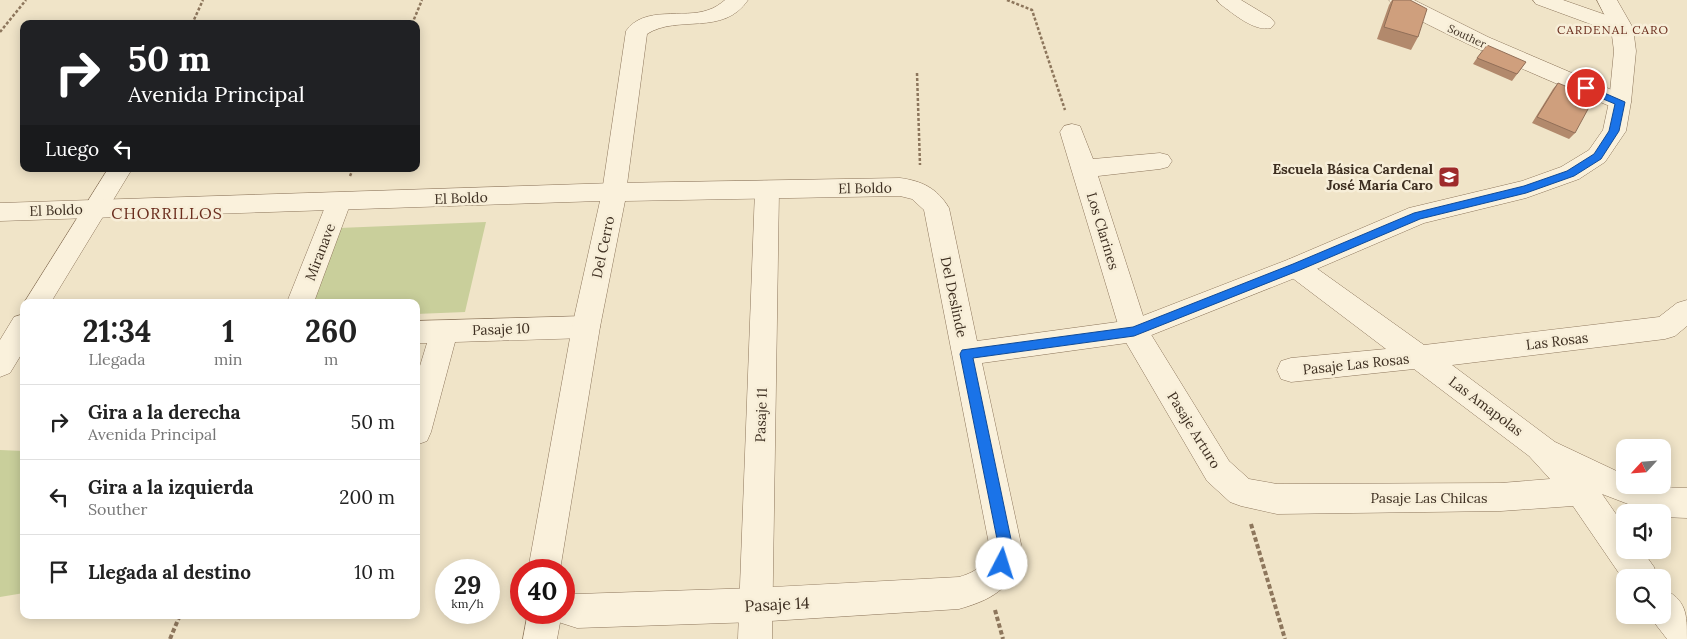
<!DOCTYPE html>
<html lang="es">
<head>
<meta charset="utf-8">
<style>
	body { margin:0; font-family:Lora,serif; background:#f6f6f6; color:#222; height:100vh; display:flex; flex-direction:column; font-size:19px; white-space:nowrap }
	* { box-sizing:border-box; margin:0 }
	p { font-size:16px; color:#767676 }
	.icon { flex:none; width:28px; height:28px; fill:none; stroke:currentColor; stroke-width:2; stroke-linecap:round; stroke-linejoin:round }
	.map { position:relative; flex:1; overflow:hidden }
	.panel { position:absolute; left:20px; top:299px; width:400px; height:320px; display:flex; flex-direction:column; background:#fff; border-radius:10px; box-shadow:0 2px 12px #0003 }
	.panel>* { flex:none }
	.guide { position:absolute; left:20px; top:20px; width:400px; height:152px; border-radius:10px; box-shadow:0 2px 12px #0003; background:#202124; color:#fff; overflow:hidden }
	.needle { width:32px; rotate:244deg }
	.fabs { position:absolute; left:1616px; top:439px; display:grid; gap:10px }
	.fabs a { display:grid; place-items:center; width:55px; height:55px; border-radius:10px; background:#fff; box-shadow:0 2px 12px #0003; font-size:25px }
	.speed { position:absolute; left:435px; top:559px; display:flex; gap:10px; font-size:25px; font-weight:700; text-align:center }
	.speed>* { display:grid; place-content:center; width:65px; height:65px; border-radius:50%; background:#fff; box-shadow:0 2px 12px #0003; line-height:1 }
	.speed small { font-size:12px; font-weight:400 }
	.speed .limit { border:8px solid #d22; background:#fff; color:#111 }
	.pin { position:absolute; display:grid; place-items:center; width:42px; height:42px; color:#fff; margin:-21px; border:2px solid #fff; border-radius:50%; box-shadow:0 1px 5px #0007 }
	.me { position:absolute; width:55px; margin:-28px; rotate:5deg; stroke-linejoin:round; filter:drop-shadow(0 0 4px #0008) }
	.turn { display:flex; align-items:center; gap:18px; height:105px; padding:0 25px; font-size:22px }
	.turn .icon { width:65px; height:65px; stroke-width:2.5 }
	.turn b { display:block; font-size:35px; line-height:42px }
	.then { display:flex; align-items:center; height:48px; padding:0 25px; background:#0003; gap:10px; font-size:19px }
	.eta { display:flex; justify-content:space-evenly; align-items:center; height:85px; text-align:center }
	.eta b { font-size:30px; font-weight:700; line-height:35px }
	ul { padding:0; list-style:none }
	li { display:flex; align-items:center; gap:15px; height:75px; padding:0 25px; border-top:1px solid #e0e0e0 }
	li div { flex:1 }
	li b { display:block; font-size:19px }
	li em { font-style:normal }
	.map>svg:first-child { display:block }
	.green { fill:#c9cf9b }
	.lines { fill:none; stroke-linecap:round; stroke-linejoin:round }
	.minor-casing { stroke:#8d765c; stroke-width:1 }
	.tertiary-casing { stroke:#8d765c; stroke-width:1 }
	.path-far1 { stroke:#8d765c; stroke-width:2.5; stroke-dasharray:3 2; stroke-linecap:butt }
	.path { stroke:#8d765c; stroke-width:4; stroke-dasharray:4.5 2.5; stroke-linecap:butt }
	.minor { fill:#faf1dc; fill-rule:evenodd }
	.tertiary { fill:#faf1dc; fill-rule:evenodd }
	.wall { fill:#b2896c }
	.building { fill:#cf9f7d; stroke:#916f58 }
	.route { fill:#1a73e8; stroke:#114b97 }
	.labels { text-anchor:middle; stroke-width:5; stroke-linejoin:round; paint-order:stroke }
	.far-street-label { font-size:11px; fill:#3d2e20; stroke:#f7eed8 }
	.far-neighbourhood-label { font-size:12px; letter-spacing:1px; fill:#6b2e1e; stroke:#f7eed8 }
	.poi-label { font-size:14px; font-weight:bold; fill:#3d2e20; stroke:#f7eed8; text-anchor:end }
	.street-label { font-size:14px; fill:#3d2e20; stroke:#f7eed8 }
	.quarter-label { font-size:16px; letter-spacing:1px; fill:#6b2e1e; stroke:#f7eed8 }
	.near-street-label { font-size:16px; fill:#3d2e20; stroke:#f7eed8 }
</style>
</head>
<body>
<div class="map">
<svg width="1687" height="639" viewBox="0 0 1687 639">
	<rect width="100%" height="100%" fill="#f0e4c8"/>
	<path class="green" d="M486 222 465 312 416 314V302H312L339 228Z
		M0 450 24 451V593L0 597Z"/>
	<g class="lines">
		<g class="minor-casing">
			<path id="minor" d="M725 0H748C723 37 678 14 647 34L626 192 623 198 614 201 605 198 602 192 626 31C644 5 684 19 708 10 715 8 720 4 725 0Z
				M1217 0H1241L1271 18 1275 23 1271 28C1254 32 1234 14 1220 4Z
				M1389 0H1414L1488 37 1628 97 1631 102 1628 107 1620 110 1612 107C1550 81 1488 55 1427 24 1416 18 1396 11 1389 0Z
				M1533 0H1563L1629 23 1633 28 1629 33 1622 35 1615 33 1536 4Z
				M1072 124 1080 126 1093 159 1160 153 1168 155 1172 161 1168 167 1160 169 1098 176 1147 328 1229 461 1249 479 1277 484 1501 483 1550 479 1529 456 1414 369 1291 382 1281 379 1277 370 1281 361 1291 358 1386 349 1287 274 1283 267 1287 260 1296 257 1305 260 1424 345 1659 317 1677 303 1687 300V326L1675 336 1665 339 1452 365 1555 442 1625 475V485C1646 485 1666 488 1687 488V518L1662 517V512H1649L1602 494 1625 527V550H1642L1654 567 1658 578H1625V582L1573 506 1501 511 1277 514 1241 506 1230 502 1207 481 1124 339 1120 331 1060 132 1064 126Z
				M108 169H132L51 302 24 303Z
				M767 181 776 184 779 190 772 639H738L755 190 758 184Z
				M339 193 348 196 351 202 314 302H287L327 202 330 196Z
				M24 314V350L10 373 0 377V340L14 317Z
				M586 316 596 319 600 327 596 335 586 338 455 342 431 432 427 441 416 445V379L427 343H416V321Z
				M1662 588C1687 600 1687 614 1687 639H1667L1650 617 1649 615H1662Z
				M528 612H562L557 639H523Z"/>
		</g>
		<g class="tertiary-casing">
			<path id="tertiary" d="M1597 0H1617L1633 28 1636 51 1631 102 1626 131 1605 162 1579 179 1526 198 1424 223 1305 274 1134 342 982 363 1021 544C1016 585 998 598 959 609L755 622 577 628 552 620 549 612H564V591L577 594 755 588 959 577C979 571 986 564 989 544L924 210 912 199 900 196 625 201 600 327 560 570H528L572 327 600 201 0 221V203L614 183 900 178C922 181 937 188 949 208L977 341 1132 320 1287 260 1409 208 1522 181 1561 167 1589 150 1603 130 1609 102 1614 51 1611 28Z"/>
		</g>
		<path class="path-far1" d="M1007 0 1032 10 1065 110
			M192 24 203 0
			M412 24 422 0
			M0 32 26 0
			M917 73 920 165
			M350 176 353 169"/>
		<path class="path" d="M1251 524 1285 639
			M995 610 1003 639
			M170 639 180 615"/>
		<use href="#minor" class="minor"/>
		<use href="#tertiary" class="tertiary"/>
	</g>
	<path class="wall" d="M1392 0H1410L1418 37 1411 50 1377 39 1389 5Z
		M1477 58 1526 62 1512 81 1473 64Z
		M1558 83 1575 133 1569 139 1532 123 1553 89Z"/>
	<path class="building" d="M1393 0H1410L1427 9 1418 37 1384 27Z
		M1487 45 1526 62 1517 74 1477 58Z
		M1558 83 1594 98 1575 133 1537 117Z"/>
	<path class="route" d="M1586 85 1625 102 1619 131 1601 159 1574 176 1526 193 1420 219 1300 270 1134 336 973 358 1012 544 1007 569 1002 571 997 569 995 564 998 544 960 354 962 350 1133 327 1293 264 1414 213 1524 186 1567 171 1594 154 1609 131 1615 104 1582 90V86Z"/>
	<defs>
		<g id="school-square" transform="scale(1.125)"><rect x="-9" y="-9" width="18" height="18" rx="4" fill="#9e2a2b" stroke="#f7eed8"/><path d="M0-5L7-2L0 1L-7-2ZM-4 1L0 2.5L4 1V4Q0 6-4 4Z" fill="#fff"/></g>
	</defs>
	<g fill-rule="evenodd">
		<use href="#school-square" x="1449" y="177"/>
	</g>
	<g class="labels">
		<g class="far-street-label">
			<text transform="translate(1467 36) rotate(25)" y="4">Souther</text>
		</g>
		<g class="far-neighbourhood-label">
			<text x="1613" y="34">CARDENAL CARO</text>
		</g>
		<g class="poi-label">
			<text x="1433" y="174">Escuela Básica Cardenal<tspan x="1433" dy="16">José María Caro</tspan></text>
		</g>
		<g class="street-label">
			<text transform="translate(865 188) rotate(-1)" y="5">El Boldo</text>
			<text transform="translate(461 198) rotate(-2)" y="5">El Boldo</text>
			<text transform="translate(56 210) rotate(-2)" y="5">El Boldo</text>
			<text transform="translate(1103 231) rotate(73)" y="5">Los Clarines</text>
			<text transform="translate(603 247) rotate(-78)" y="5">Del Cerro</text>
			<text transform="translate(320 252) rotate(-69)" y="5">Miranave</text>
			<text transform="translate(954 297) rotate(78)" y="5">Del Deslinde</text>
			<text transform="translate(501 329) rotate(-2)" y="5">Pasaje 10</text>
			<text transform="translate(1557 341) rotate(-7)" y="5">Las Rosas</text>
			<text transform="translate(1356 364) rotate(-6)" y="5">Pasaje Las Rosas</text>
			<text transform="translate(1486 406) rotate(37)" y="5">Las Amapolas</text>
			<text transform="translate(761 415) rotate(-88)" y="5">Pasaje 11</text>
			<text transform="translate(1194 430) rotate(58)" y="5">Pasaje Arturo</text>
			<text x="1429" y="503">Pasaje Las Chilcas</text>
		</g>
		<g class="quarter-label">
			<text x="167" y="219">CHORRILLOS</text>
		</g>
		<g class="near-street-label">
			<text transform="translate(777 604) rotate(-3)" y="6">Pasaje 14</text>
		</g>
	</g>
</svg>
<div class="fabs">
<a><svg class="needle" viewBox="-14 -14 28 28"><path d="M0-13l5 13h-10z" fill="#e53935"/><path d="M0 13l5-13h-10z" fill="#767676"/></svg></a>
<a><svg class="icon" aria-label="sound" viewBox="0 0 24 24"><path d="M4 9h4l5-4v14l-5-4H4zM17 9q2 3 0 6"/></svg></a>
<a><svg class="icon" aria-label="search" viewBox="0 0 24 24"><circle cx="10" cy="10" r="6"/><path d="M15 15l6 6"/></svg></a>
</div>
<div class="speed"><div>29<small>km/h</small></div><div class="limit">40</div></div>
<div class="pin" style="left:1586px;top:88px;background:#d93025"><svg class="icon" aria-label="arrive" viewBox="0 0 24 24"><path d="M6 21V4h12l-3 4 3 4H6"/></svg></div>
<svg class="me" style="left:1002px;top:564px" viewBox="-20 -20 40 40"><circle r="19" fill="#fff"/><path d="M0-13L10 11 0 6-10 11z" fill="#1a73e8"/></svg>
<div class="guide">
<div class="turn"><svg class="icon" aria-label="right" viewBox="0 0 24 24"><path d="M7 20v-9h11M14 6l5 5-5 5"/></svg><div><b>50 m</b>Avenida Principal</div></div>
<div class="then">Luego<svg class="icon" aria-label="left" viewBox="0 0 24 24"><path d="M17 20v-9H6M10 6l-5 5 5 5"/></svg></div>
</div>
<section class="panel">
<div class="eta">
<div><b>21:34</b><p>Llegada</p></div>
<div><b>1</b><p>min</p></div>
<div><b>260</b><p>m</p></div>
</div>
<ul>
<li><svg class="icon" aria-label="right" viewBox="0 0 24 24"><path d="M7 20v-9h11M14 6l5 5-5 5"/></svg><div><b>Gira a la derecha</b><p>Avenida Principal</p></div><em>50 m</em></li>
<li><svg class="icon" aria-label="left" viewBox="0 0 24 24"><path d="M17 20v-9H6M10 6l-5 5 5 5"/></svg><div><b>Gira a la izquierda</b><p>Souther</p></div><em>200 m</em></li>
<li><svg class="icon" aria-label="arrive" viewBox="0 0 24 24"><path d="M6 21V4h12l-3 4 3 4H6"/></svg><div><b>Llegada al destino</b></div><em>10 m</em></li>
</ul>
</section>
</div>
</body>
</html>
